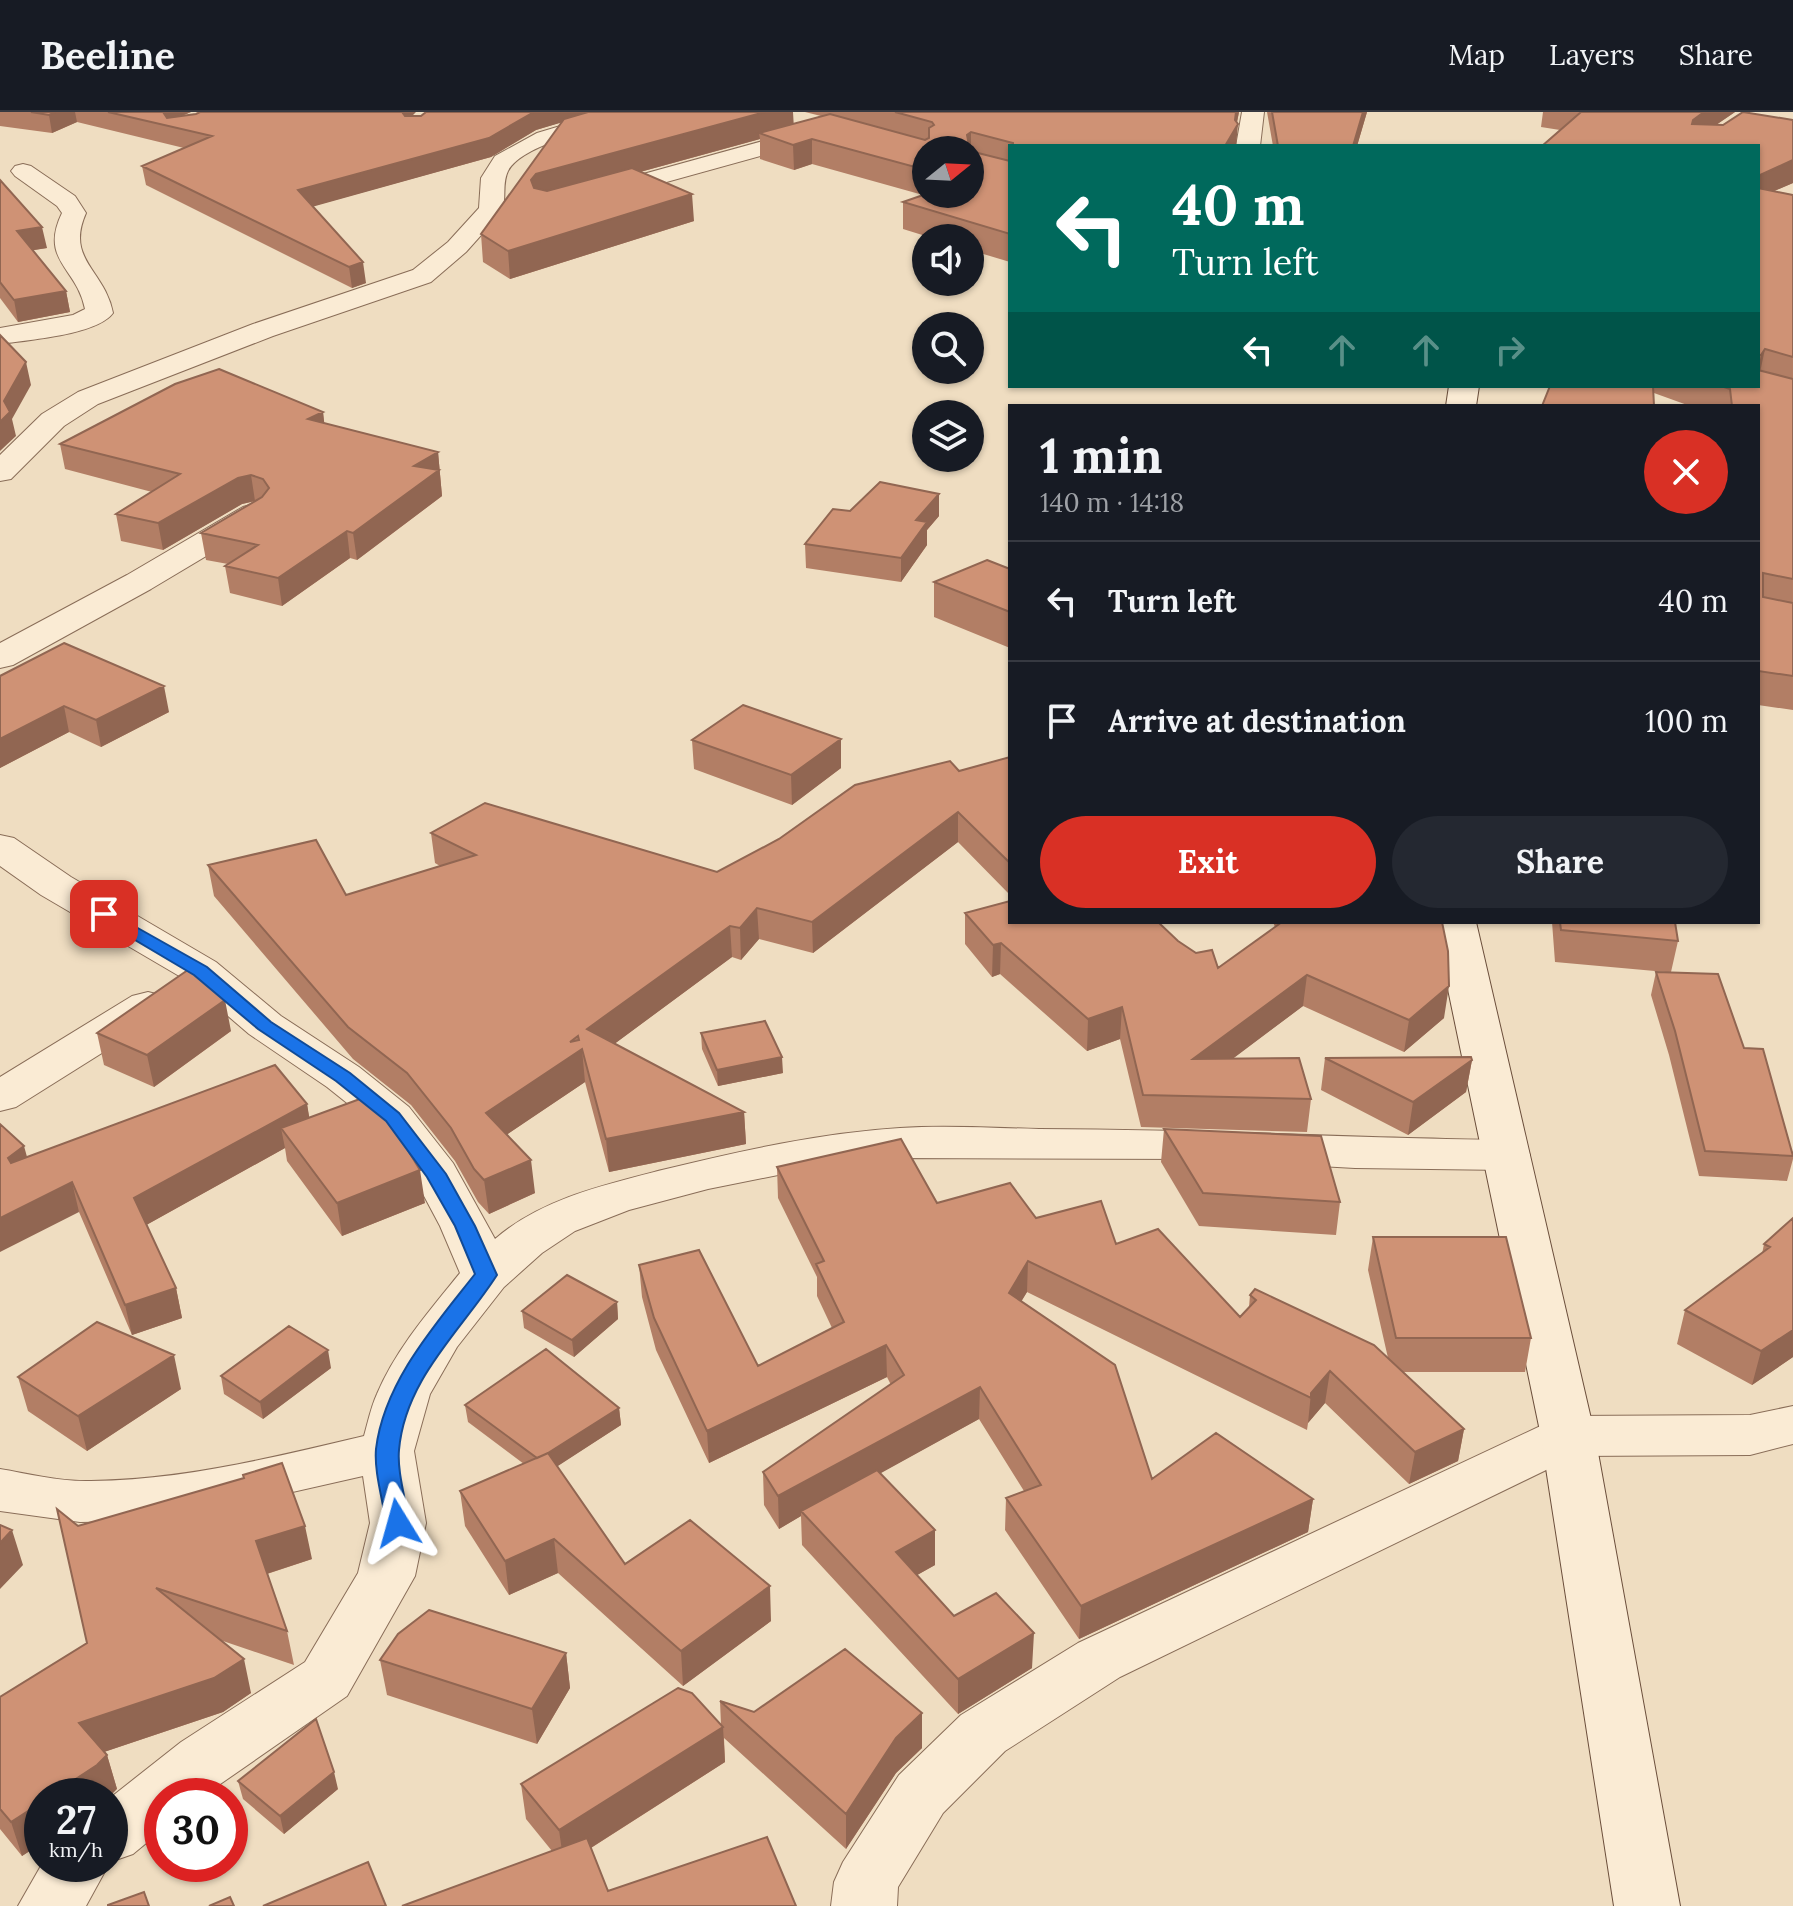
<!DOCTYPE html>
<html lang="en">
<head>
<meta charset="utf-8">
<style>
	body { margin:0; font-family:Lora,serif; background:#242831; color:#f1f3f6; height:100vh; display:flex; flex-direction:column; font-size:30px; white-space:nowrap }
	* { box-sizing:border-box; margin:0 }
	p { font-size:26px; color:#9ea1a6 }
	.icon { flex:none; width:44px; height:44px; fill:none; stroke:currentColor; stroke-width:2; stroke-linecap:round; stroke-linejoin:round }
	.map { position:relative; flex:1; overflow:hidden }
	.drawer { position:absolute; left:1008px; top:292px; width:752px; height:520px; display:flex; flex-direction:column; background:#171b24; border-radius:0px; box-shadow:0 2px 6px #0004 }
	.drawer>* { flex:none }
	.top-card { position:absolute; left:1008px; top:32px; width:752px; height:244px; border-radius:0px; box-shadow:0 2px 6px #0004; background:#00695c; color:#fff; overflow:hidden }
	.needle { width:52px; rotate:72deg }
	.tools { position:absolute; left:912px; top:24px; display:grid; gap:16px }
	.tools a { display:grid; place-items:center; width:72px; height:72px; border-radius:50%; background:#171b24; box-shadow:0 2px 6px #0004; font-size:40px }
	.speed { position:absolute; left:24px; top:1666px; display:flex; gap:16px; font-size:40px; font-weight:700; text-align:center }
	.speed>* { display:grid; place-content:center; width:104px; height:104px; border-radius:50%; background:#171b24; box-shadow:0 2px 6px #0004; line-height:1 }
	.speed small { font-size:20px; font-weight:400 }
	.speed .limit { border:12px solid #d22; background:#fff; color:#111 }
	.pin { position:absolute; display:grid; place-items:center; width:68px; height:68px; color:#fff; margin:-34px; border-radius:16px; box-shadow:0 4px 12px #0006 }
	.me { position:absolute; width:88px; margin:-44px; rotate:352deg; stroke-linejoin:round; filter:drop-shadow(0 0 6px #0008) }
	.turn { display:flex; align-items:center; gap:28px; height:168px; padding:0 32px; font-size:36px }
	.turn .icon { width:104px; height:104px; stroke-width:2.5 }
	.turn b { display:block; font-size:56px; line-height:68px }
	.lanes { display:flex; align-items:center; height:76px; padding:0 32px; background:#0003; justify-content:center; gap:40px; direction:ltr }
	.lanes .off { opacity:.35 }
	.round { display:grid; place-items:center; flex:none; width:84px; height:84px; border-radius:42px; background:#242831 }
	.head { display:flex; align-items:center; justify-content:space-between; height:136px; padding:0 32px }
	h1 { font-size:48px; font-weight:700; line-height:60px }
	.action { display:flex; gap:16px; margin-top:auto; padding:16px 32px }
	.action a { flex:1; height:92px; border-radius:48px; background:#d93025; color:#fff; font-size:32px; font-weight:700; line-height:92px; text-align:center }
	.action a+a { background:#242831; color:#f1f3f6 }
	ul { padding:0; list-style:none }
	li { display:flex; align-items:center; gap:24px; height:120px; padding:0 32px; border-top:2px solid #363941 }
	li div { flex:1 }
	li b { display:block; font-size:30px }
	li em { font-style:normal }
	header { display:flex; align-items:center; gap:48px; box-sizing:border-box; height:112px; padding:0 40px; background:#171b24; border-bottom:2px solid #363941 }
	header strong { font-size:38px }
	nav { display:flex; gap:44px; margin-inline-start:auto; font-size:28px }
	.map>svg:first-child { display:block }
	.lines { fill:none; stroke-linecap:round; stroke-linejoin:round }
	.minor-casing { stroke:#896d58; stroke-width:2 }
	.secondary-casing { stroke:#6b4e3b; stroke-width:2 }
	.minor { fill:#faebd4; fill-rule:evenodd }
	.secondary { fill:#faebd4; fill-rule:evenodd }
	.wall { fill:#b27e65; fill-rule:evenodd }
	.shaded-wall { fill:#916652 }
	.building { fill:#cf9275; stroke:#916652; stroke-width:2; fill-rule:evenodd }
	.route { fill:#1a73e8; stroke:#114b97; stroke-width:2 }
</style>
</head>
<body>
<header>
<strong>Beeline</strong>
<nav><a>Map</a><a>Layers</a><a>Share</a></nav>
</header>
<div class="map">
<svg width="1793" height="1794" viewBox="0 0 1793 1794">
	<rect width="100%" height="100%" fill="#efddc1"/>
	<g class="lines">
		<g class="minor-casing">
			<path id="minor" d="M607 0H645L642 5C611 13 523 30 508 59 501 73 508 90 500 102L466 140 431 170 273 224 98 292 64 314 11 367 0 369V343L42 302 78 280 253 212 413 158 448 130 479 96 481 66 495 44 537 21Z
				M1242 0H1264L1260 34H1236Z
				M817 14 825 16 829 21 825 26 598 89 589 87 586 82 589 77Z
				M23 52 31 54 75 84 86 101C65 148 105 158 113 201 97 223 27 228 0 232V216L73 203 85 197C77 155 39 149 62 101L57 94 15 64 11 59 15 54Z
				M254 392 265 395 270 402 265 409 151 477 13 553 0 556V531L127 463 243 395Z
				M0 723 14 726 71 765 216 850 281 904 359 955 409 995 453 1051 495 1127C541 1087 604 1073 662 1058 740 1039 820 1021 900 1016 946 1013 993 1016 1039 1017 1195 1017 1350 1026 1506 1028L1523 1032 1530 1043 1523 1054 1506 1058 1355 1056 1196 1047 901 1046 813 1056 708 1077 629 1098 575 1119 542 1141 504 1175 457 1235 430 1282 414 1339 426 1411 415 1464 347 1584 203 1684H162V1718L133 1742 110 1750V1686L181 1630 305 1550 358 1461 370 1411 363 1364 240 1392 129 1409 80 1410 0 1399V1357C30 1362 61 1370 91 1369 184 1368 275 1345 364 1324 368 1310 371 1295 377 1282 396 1237 430 1198 460 1161L440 1114 415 1067 377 1015 327 975 249 922 186 868 41 783 0 754Z
				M148 880 164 884 170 893 164 902 16 995 0 999V965L132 884Z
				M1793 1294V1332L1750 1343 1575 1344 1120 1565 1005 1639 943 1701 898 1775 897 1794H831L834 1770 843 1750 899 1663 961 1603 1078 1531 1549 1310 1568 1304 1750 1303Z
				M42 1752H109L86 1794H18Z"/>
		</g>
		<g class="secondary-casing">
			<path id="secondary" d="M1449 274H1479L1476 294H1446Z
				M1434 810H1476L1595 1324 1680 1794H1614L1541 1324Z"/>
		</g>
		<use href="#minor" class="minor"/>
		<use href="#secondary" class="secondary"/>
	</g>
	<path class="wall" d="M0 0H191L182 4H412L794 12 821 4 805 0H1239L1237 11 1236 34H1010V150L970 138V126H932L903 117V90L923 83 812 52 794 58 760 47V27L640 60 694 109 510 167 483 150 481 122 562 10 536 18 491 45 313 94 366 171 352 176 146 73 142 54 184 36 77 10 52 21 0 14ZM926 38H970V82H926Z
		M1267 0H1367L1357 34H1273Z
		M1543 0H1735L1716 13H1723L1743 0 1793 8V71L1774 79 1793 83V598L1758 593V294H1690L1654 281V294H1542L1550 274H1758V34H1542L1560 18 1541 15Z
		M0 68 47 136 33 138 66 179 70 200 18 210 0 186Z
		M323 300 324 311 438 340 442 384 357 448 350 446 282 494 230 481 225 454 228 452 206 448 201 421 255 389 242 392 163 438 121 429 116 402 152 380 65 357 60 332Z
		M850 399 939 404 927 418V433L901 470 806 456 805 432Z
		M1010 457V536L934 505V470Z
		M0 564 169 600 101 635 69 620 0 656Z
		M692 628 841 656 792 693 694 657Z
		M1010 645V783L958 730 813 841 759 827 741 848 732 845 614 932 744 1000 746 1032 609 1060 585 970 506 1023 535 1081 489 1102 478 1090 455 1049 411 993 353 947 214 784 208 753 346 783 440 754 435 751 431 721 717 760 959 659Z
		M965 801 1178 829 1218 856 1275 815 1273 810H1442L1444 906 1404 940 1303 894 1233 946 1311 987 1307 1020 1141 1015 1120 927 1087 939 1000 862 992 865 965 832Z
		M1552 810H1675L1678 829 1671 860 1744 936 1793 1041V1047L1787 1069 1699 1064 1669 943 1651 883 1656 860H1666L1555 850Z
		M231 919 154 975 104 953 97 921Z
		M701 921 783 961 718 974 702 937Z
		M1325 946 1472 948 1466 980 1408 1023 1321 978Z
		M307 992 309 1006 425 1091 342 1124 287 1049 285 1036 146 1113 176 1176 182 1206 132 1223 79 1100 27 1045Z
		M1164 1017 1340 1090 1336 1123 1199 1114 1161 1050Z
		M777 1055 937 1091 1036 1106 1116 1132 1240 1205 1249 1195 1250 1183 1388 1246 1368 1158 1373 1125 1531 1226 1525 1260H1403L1464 1317 1458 1349 1409 1372 1325 1291 1308 1311 1307 1318 1027 1180 1021 1189 1152 1367 1313 1387 1308 1420 1079 1527 1005 1418 1006 1386 1024 1379 979 1307 880 1361 935 1453 917 1463 954 1504 1032 1556 958 1602 802 1433 801 1404 779 1417 764 1393 763 1360 891 1273 887 1265 709 1351 656 1238 642 1185 639 1153 758 1254 832 1216 817 1184V1165L778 1086Z
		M1793 1106V1245L1752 1273 1677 1232 1685 1198 1762 1142 1764 1132Z
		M617 1190 618 1207 574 1245 524 1216 522 1199Z
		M331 1256 263 1307 224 1282 221 1264Z
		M18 1265 181 1277 87 1339 28 1299Z
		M465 1293 619 1296 621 1313 557 1354 625 1452 771 1509 683 1574 558 1461 509 1483 465 1414 460 1379 524 1352 468 1310Z
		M78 1414 312 1447 267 1462 287 1519 294 1553 220 1528 251 1581 223 1600 104 1640 107 1643 117 1677 42 1684V1731L22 1744 0 1717V1585L87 1531Z
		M566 1541 570 1576 537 1632 387 1583 380 1548Z
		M720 1589 754 1600 922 1601V1636L896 1661 846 1737 724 1626 725 1650 591 1736 608 1779 402 1794 552 1739 526 1707 521 1672 721 1613Z
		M238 1669 338 1677 284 1722 243 1687Z"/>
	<path class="shaded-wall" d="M55 0H75L77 10 52 21 49 3Z
		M162 0H191L169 9Z
		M399 0H416L401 15Z
		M534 0H597L536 18 491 45 301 98 298 78Z
		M765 0H793L794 17 759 21 760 27 538 88 531 68 536 62Z
		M1236 0H1239L1236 14 1238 12 1236 34H1225Z
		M1363 0H1367L1357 34H1353Z
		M1704 0H1735L1688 32 1693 8Z
		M971 20V45L967 23Z
		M812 27V52L794 58 793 33Z
		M1793 48V71L1758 86V64Z
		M692 82 694 109 510 167 508 139Z
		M42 115 47 136 22 140 17 119Z
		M363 150 366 171 352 176 349 155Z
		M66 179 70 200 18 210 14 188Z
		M1765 237 1759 265 1758 266V257L1761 243Z
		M26 250 31 273 12 307 16 324 0 339V310L4 289Z
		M323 300 326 326 308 307Z
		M438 340 442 384 357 448 353 421 414 354Z
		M251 363 255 389 242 392 163 438 158 411 238 366Z
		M939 382V404L927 418V433L901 470V446L916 408Z
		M347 419 350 446 282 494 278 466Z
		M164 574 169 600 101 635 96 608Z
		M64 594 69 620 0 656V627Z
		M841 627V656L792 693 791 663Z
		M958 700V730L813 841 812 810Z
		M757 796 759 827 741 848 740 816Z
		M730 814 732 845 590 950 587 917Z
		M1001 831 1000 862 992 865 993 833Z
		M1307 863 1303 894 1190 979 1193 947Z
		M1449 874 1444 906 1404 940 1409 908Z
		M225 888 231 919 154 975 147 943Z
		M1122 895 1120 927 1087 939 1088 907Z
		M582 937 585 970 490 1034 486 1001Z
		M782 945 783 961 718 974 717 958Z
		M1472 948 1466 980 1408 1023 1413 990Z
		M307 992 312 1021 281 1016 285 1036 141 1116 134 1086Z
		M744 1000 746 1032 609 1060 606 1027Z
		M24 1034 32 1063 16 1075 8 1046Z
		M531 1048 535 1081 489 1102 484 1068Z
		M420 1058 425 1091 342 1124 337 1091Z
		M72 1070 79 1100 0 1140V1106Z
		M1028 1149 1027 1180 1008 1212 1009 1181Z
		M176 1176 182 1206 132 1223 125 1193Z
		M617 1190 618 1207 574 1245 572 1228Z
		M1793 1218V1245L1752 1273 1761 1239Z
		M886 1233 887 1265 709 1351 707 1319Z
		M328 1238 331 1256 263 1307 260 1290Z
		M174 1243 181 1277 87 1339 78 1304Z
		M1330 1259 1325 1291 1308 1311 1311 1281Z
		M980 1275 979 1307 805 1403 801 1399V1404L779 1417 778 1384Z
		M619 1296 621 1313 541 1365 539 1347Z
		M1464 1317 1458 1349 1409 1372 1415 1340Z
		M1313 1387 1308 1420 1079 1527 1081 1494Z
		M305 1414 312 1447 263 1463 256 1429Z
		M12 1418 23 1453 0 1477V1431Z
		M935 1418V1453L896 1475V1440Z
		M554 1427 558 1461 509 1483 505 1449Z
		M770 1474 771 1509 683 1574 681 1539Z
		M1034 1521 1032 1556 958 1602V1567Z
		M566 1541 570 1576 537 1632 532 1597Z
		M244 1547 251 1581 223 1600 89 1645 79 1611Z
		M922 1601V1636L896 1661 846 1737V1702L896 1626Z
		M723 1615 725 1650 564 1753 559 1718Z
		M107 1643 117 1677 110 1684H50Z
		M334 1660 338 1677 284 1722 280 1704Z
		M42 1690V1731L22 1744 11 1710Z"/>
	<path class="building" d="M31 0H55L49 3Z
		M108 0H163L167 6 196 2 200 0H402L405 4H421L426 0H534L489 26 298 78 363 150 349 155 142 54 212 24Z
		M588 0H765L536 62 531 68 534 76 547 79 632 56 692 82 508 139 481 122 564 7Z
		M895 0H1236L1235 8 1238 12 1225 34H1013V31L971 20 967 23 970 38H926V58L812 27 793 33 759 21 830 2 925 28 929 26V16L934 13 932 10Z
		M1272 0H1363L1353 34H1278Z
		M1581 0H1704L1693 8 1692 12 1723 13 1743 0 1793 8V48L1758 64V34H1542Z
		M970 39 1010 49V122L903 90 926 82H970Z
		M0 68 42 115 17 119 66 179 14 188 0 170Z
		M1758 76 1793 83V245L1765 237 1761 243H1758Z
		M0 223 26 250 4 289 10 300 0 310Z
		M219 257 323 300 308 307 438 340 414 354 439 358 353 421 347 419 278 466 225 454 258 433 201 421 262 385 269 376 263 367 251 363 238 366 158 411 116 402 180 362 60 332 175 272Z
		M1758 258 1793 267V467L1763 461V485L1793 491V564L1758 559V294H1732L1730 277 1721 274H1758Z
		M1550 274H1653L1654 294H1542Z
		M880 370 939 382 916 408 927 410 901 446 805 432 833 397 850 399Z
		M987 448 1010 457V500L934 470Z
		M64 531 164 574 96 608 64 594 0 627V564Z
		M743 593 841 627 791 663 692 628Z
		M1010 645V751L958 700 812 810 757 796 740 816 730 814 587 917 744 1000 606 1027 582 937 486 1001 531 1048 484 1068 474 1057 451 1016 407 961 348 915 208 753 316 728 346 783 476 743 431 721 485 691 717 760 779 727 855 673 950 649 959 659ZM578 924 579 928 570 930Z
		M1010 789V810H1158L1178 829 1196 841 1212 838 1218 856 1282 810H1442L1448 839 1449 874 1409 908 1307 863 1193 947 1299 946 1311 987 1143 983 1122 895 1088 907 1001 831 993 833 965 801Z
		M1560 810H1675L1678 829 1561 818Z
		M195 853 225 888 147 943 97 921Z
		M1656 860 1718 862 1744 936 1763 937 1793 1044 1705 1039 1675 919Z
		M765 909 782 945 717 958 701 921Z
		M1471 945 1472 948 1413 990 1325 946Z
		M275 953 307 992 134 1086 176 1176 125 1193 72 1070 0 1106V1012L24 1034 8 1046 11 1051Z
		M368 984 393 1014 420 1058 337 1091 281 1016Z
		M1164 1017 1321 1024 1340 1090 1203 1081Z
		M901 1027 937 1091 1010 1071 1036 1106 1101 1089 1116 1132 1158 1117 1240 1205 1256 1188 1250 1183 1255 1177 1374 1233 1464 1317 1415 1340 1330 1259 1311 1281V1286L1028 1149 1009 1181 1115 1253 1152 1367 1216 1321 1313 1387 1081 1494 1006 1386 1041 1373 980 1275 778 1384 763 1360 904 1263 886 1233 707 1319 654 1206 639 1153 699 1138 758 1254 844 1210 816 1152 824 1149 777 1055Z
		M1793 1106V1218L1761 1239 1685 1198 1770 1135 1764 1132Z
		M1373 1125H1506L1531 1226H1396Z
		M567 1163 617 1190 572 1228 522 1199Z
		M97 1210 174 1243 78 1304 18 1265Z
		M289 1214 328 1238 260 1290 221 1264Z
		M546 1237 619 1296 548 1341 537 1346 465 1293Z
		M548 1341 625 1452 690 1408 770 1474 681 1539 554 1427 505 1449 460 1379Z
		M282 1351 305 1414 256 1429 287 1519 156 1476 244 1547 214 1566 79 1611 107 1643 97 1653 50 1684H42V1690L11 1710 0 1697V1585L87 1531 57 1397 78 1414 244 1366 243 1363Z
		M877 1358 935 1418 896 1440 954 1504 996 1481 1034 1521 958 1567 801 1399Z
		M0 1413 12 1418 0 1431Z
		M429 1498 566 1541 532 1597 380 1548 398 1522Z
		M845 1537 922 1601 896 1626 846 1702 720 1589 754 1600Z
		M678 1576 692 1581 723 1615 559 1718 521 1672Z
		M316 1607 334 1660 280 1704 238 1669Z
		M767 1725 796 1794H402L587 1726 608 1779Z
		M368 1750 386 1794H263Z
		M144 1780 149 1794H108V1793Z
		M230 1785 234 1794H209Z"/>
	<path class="route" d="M104 797 207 855 271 910 350 961 399 1001 446 1062 475 1114 497 1163C461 1219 405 1267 399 1338 397 1360 406 1388 409 1411L406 1417 398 1420 390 1417 386 1411C383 1388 374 1360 376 1337 384 1270 435 1213 475 1162L455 1114 427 1065 386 1009 336 969 258 917 194 863 98 806 96 802 98 799Z"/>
</svg>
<div class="tools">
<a><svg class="needle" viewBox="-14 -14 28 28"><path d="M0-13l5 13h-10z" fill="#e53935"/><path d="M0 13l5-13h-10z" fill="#9ea1a6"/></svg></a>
<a><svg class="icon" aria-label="sound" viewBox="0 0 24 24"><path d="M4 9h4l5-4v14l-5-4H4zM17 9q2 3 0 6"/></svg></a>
<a><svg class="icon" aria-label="search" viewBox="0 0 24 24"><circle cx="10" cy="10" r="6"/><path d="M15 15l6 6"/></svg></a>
<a><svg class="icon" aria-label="layers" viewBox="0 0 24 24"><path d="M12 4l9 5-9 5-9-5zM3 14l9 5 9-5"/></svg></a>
</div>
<div class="speed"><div>27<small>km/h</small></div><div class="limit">30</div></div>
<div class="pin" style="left:104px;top:802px;background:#d93025"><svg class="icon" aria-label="arrive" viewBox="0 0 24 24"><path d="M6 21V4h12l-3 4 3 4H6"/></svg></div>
<svg class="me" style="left:398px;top:1411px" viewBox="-20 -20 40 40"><path d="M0-17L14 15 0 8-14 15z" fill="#1a73e8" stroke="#fff" stroke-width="4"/></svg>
<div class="top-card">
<div class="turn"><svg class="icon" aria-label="left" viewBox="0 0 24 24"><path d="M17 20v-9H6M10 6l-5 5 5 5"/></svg><div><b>40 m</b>Turn left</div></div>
<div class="lanes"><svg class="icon" aria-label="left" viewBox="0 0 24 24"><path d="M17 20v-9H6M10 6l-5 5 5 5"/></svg><svg class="icon off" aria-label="ahead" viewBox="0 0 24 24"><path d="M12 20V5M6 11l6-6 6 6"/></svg><svg class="icon off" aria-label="ahead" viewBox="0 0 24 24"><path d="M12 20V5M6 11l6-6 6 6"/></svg><svg class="icon off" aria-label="right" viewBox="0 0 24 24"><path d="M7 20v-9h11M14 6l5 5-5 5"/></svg></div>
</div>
<section class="drawer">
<div class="head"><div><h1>1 min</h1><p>140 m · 14:18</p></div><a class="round" style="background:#d93025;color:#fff"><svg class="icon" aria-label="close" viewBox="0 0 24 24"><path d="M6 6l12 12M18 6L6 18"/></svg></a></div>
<ul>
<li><svg class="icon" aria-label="left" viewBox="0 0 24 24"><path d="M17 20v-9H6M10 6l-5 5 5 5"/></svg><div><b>Turn left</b></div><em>40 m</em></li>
<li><svg class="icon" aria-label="arrive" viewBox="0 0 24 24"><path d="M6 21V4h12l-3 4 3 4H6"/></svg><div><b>Arrive at destination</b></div><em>100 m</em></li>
</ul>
<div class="action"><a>Exit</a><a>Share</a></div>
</section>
</div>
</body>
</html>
